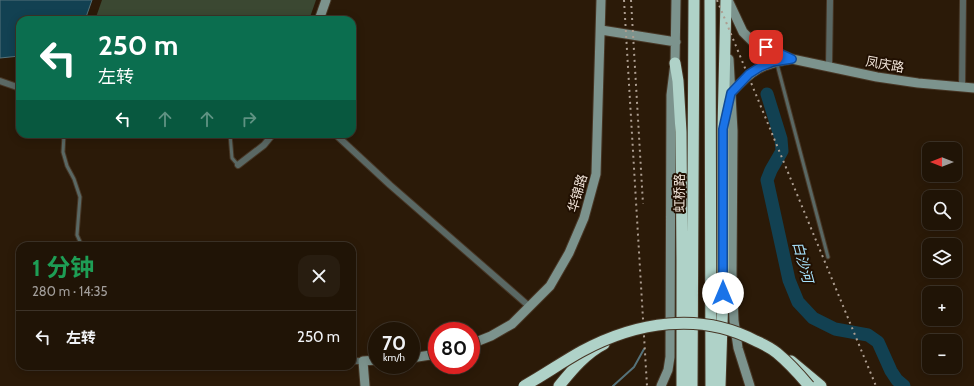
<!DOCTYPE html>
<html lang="zh">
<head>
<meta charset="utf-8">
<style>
	body { margin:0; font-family:Cabin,"Noto Sans SC",sans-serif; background:#281d10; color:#f1f3f6; height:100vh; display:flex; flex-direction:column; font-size:15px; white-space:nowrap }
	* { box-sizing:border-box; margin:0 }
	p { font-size:13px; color:#a29e9b }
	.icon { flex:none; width:22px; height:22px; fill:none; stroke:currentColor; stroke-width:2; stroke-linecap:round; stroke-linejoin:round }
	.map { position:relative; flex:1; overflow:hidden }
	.panel { position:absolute; left:16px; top:242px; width:340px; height:128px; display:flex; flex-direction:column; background:#201406; border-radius:12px; box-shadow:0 2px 10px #0003,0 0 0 1px #3d3328 }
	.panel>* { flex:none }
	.top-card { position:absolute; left:16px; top:16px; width:340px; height:122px; border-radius:12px; box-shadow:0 2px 10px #0003,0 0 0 1px #3d3328; background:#0b6e4f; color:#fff; overflow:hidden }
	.needle { width:26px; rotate:270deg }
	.tools { position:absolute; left:922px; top:142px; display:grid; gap:8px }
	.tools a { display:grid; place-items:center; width:40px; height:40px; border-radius:8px; background:#201406; box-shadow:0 2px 10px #0003,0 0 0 1px #3d3328; font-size:20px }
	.speed { position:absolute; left:368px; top:322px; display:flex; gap:8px; font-size:20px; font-weight:700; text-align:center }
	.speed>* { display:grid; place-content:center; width:52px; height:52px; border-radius:50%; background:#201406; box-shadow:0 2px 10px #0003,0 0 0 1px #3d3328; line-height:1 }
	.speed small { font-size:10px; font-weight:400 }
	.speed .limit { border:6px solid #d22; background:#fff; color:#111 }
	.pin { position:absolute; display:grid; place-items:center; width:34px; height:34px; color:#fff; margin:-17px; border-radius:8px; box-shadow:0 2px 6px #0006 }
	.me { position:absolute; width:44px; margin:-22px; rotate:0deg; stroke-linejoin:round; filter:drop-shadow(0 0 3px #0008) }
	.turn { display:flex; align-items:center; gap:14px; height:84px; padding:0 16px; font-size:18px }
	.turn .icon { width:52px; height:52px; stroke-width:2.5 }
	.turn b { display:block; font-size:28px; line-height:34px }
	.lanes { display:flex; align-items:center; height:38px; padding:0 16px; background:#0003; justify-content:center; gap:20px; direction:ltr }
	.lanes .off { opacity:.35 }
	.round { display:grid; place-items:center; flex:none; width:42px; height:42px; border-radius:12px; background:#281d10 }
	.head { display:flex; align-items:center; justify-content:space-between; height:68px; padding:0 16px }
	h1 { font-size:24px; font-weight:700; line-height:30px; color:#1e9e55 }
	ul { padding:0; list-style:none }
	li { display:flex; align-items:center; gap:12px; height:52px; padding:0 16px; border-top:1px solid #3d3328 }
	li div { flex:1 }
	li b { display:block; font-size:15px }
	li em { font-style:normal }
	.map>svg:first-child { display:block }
	.green { fill:#3b4832 }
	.water { fill:#124152; stroke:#55727a }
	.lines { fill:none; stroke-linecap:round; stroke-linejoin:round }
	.stream { stroke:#55727a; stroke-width:2 }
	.river { stroke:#124152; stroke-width:13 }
	.lane-casing { stroke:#473625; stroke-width:5 }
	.street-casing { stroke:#473625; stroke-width:8 }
	.secondary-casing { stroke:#473625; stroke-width:11 }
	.highway-casing { stroke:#473625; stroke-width:13 }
	.lane { stroke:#5a6864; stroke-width:3 }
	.street { stroke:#5a6864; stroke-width:6 }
	.secondary { stroke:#7c938d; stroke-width:9 }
	.highway { stroke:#afd2c8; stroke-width:11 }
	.rail { stroke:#ad9e91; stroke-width:2; stroke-dasharray:2 4; stroke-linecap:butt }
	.highway-bridge-casing { stroke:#473625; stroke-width:13; stroke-linecap:butt }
	.highway-bridge { stroke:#afd2c8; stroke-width:11 }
	.route-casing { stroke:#114b97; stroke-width:10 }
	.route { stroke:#1a73e8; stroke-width:7 }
	.labels { text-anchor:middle; stroke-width:4; stroke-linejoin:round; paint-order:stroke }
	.street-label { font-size:13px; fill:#f0e3d8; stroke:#211002 }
	.water-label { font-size:14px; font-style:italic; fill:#a8e3fd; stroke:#211002 }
</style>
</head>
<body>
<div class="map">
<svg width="974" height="386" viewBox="0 0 974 386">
	<rect width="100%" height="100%" fill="#2b1a08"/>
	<path class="green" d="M102 0H316L309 20H95Z"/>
	<path class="water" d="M0 0H92L85 20H20V56L0 58Z"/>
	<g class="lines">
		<path class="stream" d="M613 386 634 367 644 349"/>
		<path class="river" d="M767 94 781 139 782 151 771 170 767 180 789 280 798 302 813 318 835 329 868 335 878 342 891 371 897 380 904 386"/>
		<g class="lane-casing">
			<path id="lane" d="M777 64 828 257
				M64 134 63 152 67 166 74 179 80 197 77 235 82 246
				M230 134 232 158 238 165"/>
		</g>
		<g class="street-casing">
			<path id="street" d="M829 67 830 0
				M0 81 20 88
				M962 88 963 0
				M335 134 390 185 530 307
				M238 165 264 145 273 134
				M352 361H363
				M42 366H57"/>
		</g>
		<g class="secondary-casing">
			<path id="secondary" d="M728 0 743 32 752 41 792 59 877 77 918 83 974 88
				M319 20 326 0
				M601 30 676 42
				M729 59 733 131 732 274 734 321 738 348 750 386
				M730 95 731 93C752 70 761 64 792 59
				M471 344 491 336 512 324 550 286 569 253 584 218 596 174 601 0
				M411 358 437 354
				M365 386 363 361 377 360
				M661 386 668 370 670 357 671 95 675 63 676 0"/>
		</g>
		<g class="highway-casing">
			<path id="highway" d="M710 0 711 386
				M675 63 678 81 681 132 682 260V386
				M791 361 821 386
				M559 386C572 370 586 353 604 344
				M692 386 694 0
				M720 386 723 293V129L726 0"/>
		</g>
		<use href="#lane" class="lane"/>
		<use href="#street" class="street"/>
		<use href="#secondary" class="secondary"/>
		<use href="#highway" class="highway"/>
		<path class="rail" d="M624 0 647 386
			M631 0 643 204
			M717 0 876 386"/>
		<g class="highway-bridge-casing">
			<path id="highway-bridge" d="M524 386C544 375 562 362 582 351 636 322 700 311 756 341 763 344 771 348 777 353 789 363 799 374 809 386"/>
		</g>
		<use href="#highway-bridge" class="highway-bridge"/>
	</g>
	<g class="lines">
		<g class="route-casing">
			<path id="route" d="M723 293V129L731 93 749 74 760 67 773 62 792 59 766 47"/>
		</g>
		<use href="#route" class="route"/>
	</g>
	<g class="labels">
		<g class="street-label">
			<text transform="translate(885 64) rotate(10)" y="5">凤庆路</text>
			<text transform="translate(577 193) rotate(-74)" y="5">华锦路</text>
			<text transform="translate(679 193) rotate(-90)" y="5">虹桥路</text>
		</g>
		<g class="water-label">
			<text transform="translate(803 262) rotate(75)" y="5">白沙河</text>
		</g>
	</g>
</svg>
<div class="tools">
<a><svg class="needle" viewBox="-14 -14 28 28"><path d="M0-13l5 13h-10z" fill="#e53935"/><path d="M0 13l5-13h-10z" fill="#a29e9b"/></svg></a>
<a><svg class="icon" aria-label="search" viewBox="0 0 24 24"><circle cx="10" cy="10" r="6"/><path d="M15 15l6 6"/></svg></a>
<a><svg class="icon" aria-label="layers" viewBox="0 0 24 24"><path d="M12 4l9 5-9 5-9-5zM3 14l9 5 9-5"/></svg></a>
<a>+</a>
<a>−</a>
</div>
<div class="speed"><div>70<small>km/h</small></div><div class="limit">80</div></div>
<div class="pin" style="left:766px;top:47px;background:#d93025"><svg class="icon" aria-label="arrive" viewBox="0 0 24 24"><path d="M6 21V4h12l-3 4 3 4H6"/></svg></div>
<svg class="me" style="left:723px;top:293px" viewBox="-20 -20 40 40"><circle r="19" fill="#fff"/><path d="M0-13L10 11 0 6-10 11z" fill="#1a73e8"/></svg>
<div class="top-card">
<div class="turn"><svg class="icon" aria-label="left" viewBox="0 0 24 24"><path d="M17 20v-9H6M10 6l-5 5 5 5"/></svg><div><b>250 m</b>左转</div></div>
<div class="lanes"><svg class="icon" aria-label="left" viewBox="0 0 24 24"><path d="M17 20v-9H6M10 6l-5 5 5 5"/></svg><svg class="icon off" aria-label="ahead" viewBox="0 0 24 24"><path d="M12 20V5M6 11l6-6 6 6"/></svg><svg class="icon off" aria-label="ahead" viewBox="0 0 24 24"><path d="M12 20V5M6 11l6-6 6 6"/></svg><svg class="icon off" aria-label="right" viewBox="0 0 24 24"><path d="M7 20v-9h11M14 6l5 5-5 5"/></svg></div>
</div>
<section class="panel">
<div class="head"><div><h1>1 分钟</h1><p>280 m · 14:35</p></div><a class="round"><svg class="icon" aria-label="close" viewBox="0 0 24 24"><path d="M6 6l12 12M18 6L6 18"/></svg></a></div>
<ul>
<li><svg class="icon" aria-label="left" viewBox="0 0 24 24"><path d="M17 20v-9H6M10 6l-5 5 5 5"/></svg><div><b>左转</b></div><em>250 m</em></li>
</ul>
</section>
</div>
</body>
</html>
